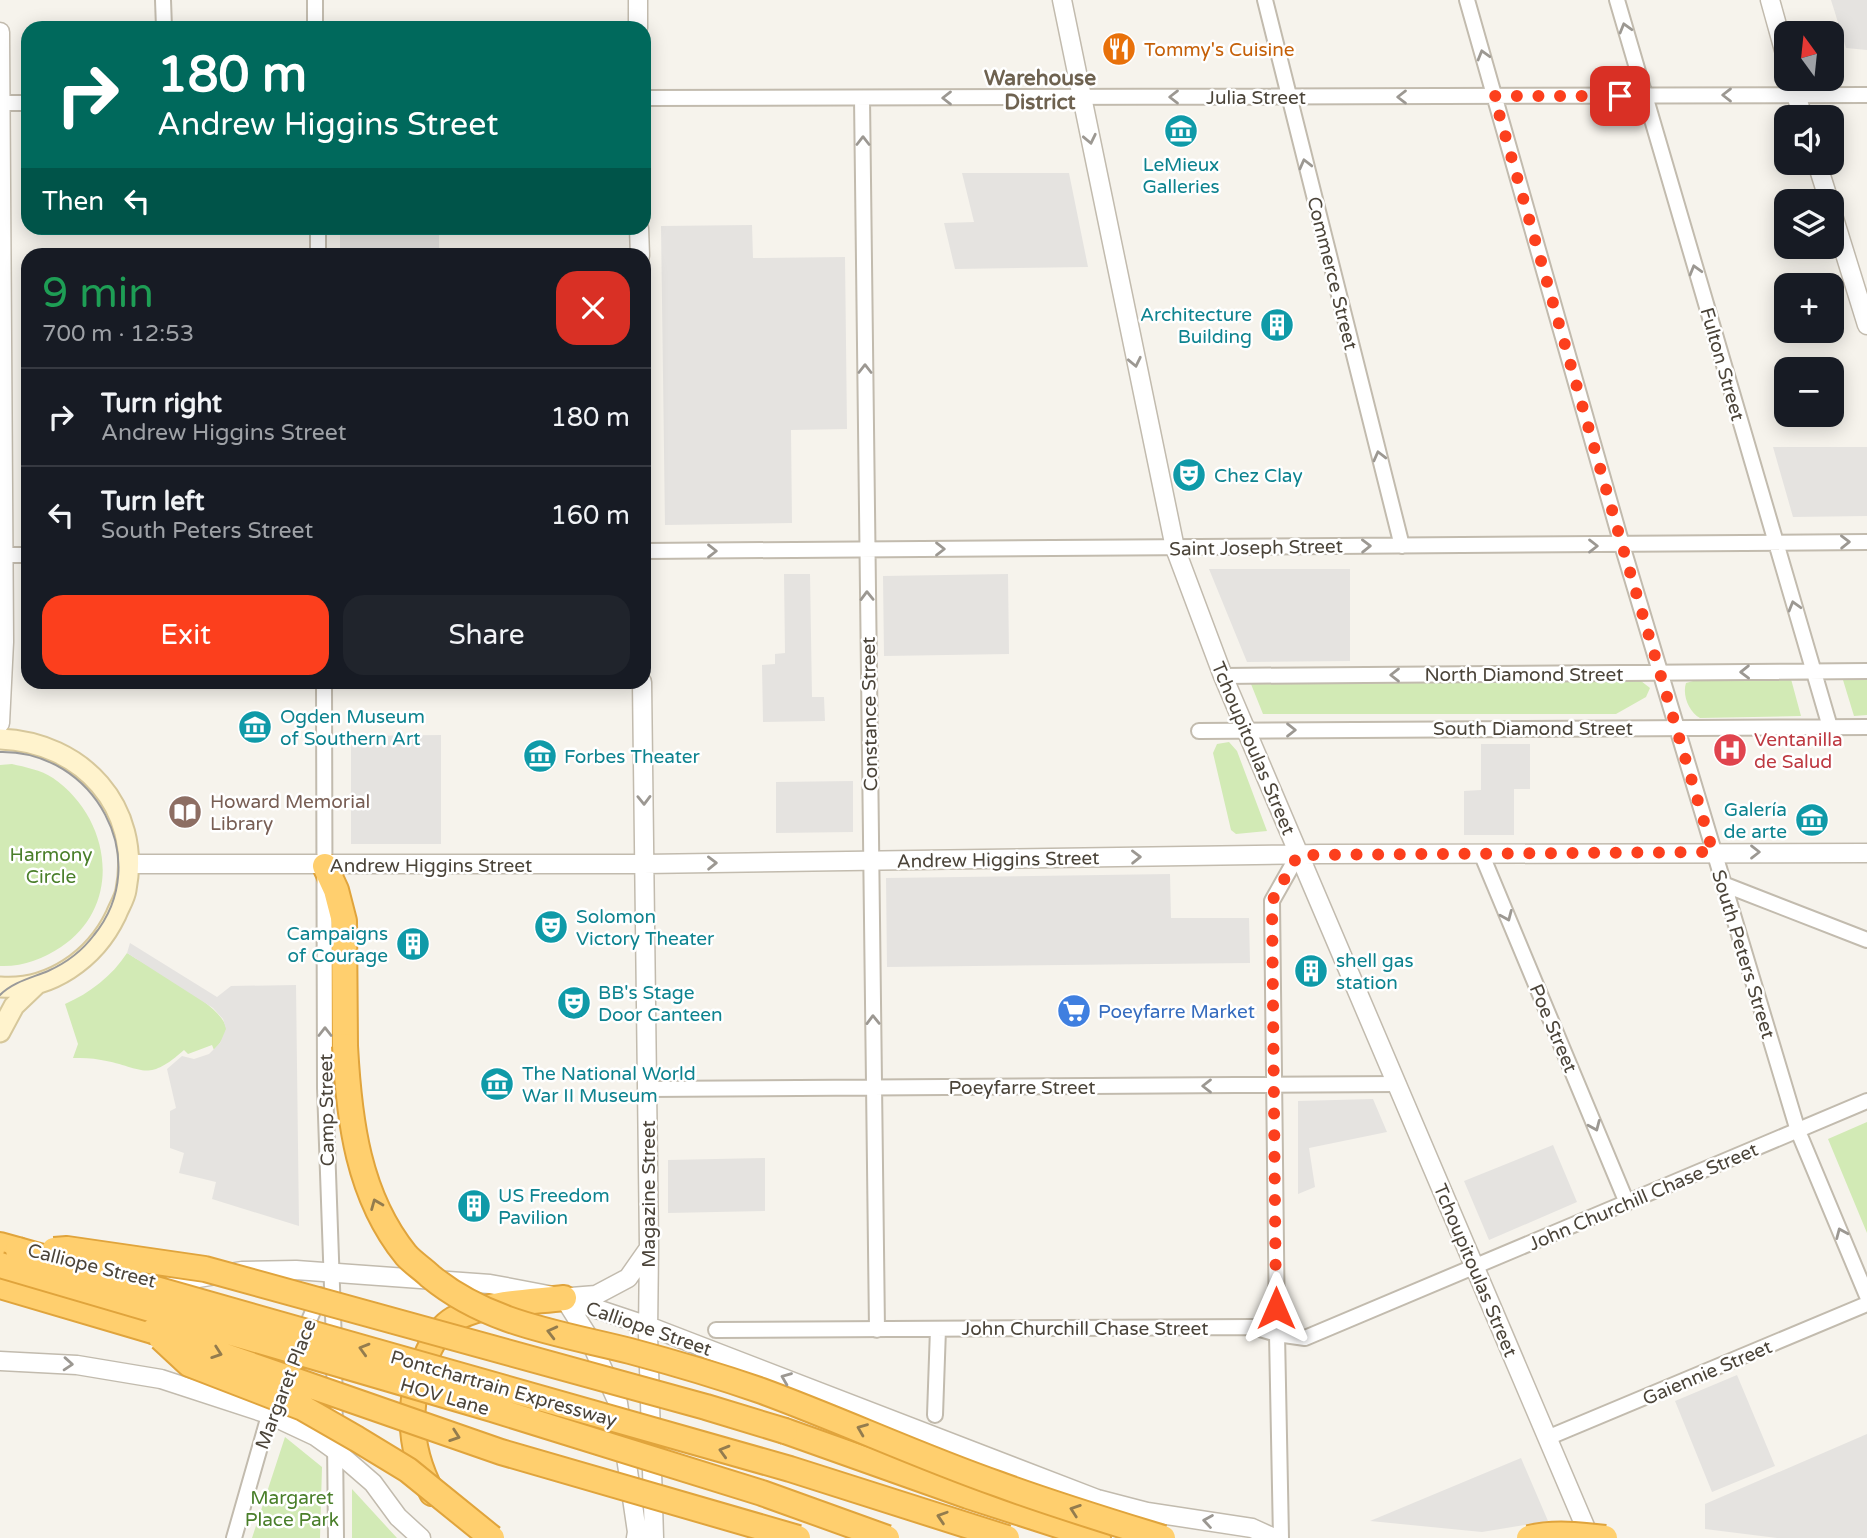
<!DOCTYPE html>
<html lang="en">
<head>
<meta charset="utf-8">
<style>
	body { margin:0; font-family:"Varela Round",sans-serif; background:#20242c; color:#f1f3f6; height:100vh; display:flex; flex-direction:column; font-size:26px; white-space:nowrap }
	* { box-sizing:border-box; margin:0 }
	p { font-size:23px; color:#9ea1a6 }
	.icon { flex:none; width:38px; height:38px; fill:none; stroke:currentColor; stroke-width:2; stroke-linecap:round; stroke-linejoin:round }
	.map { position:relative; flex:1; overflow:hidden }
	.side { position:absolute; left:21px; top:248px; width:630px; height:441px; display:flex; flex-direction:column; background:#171b24; border-radius:21px; box-shadow:0 4px 18px #0003 }
	.side>* { flex:none }
	.guide { position:absolute; left:21px; top:21px; width:630px; height:214px; border-radius:21px; box-shadow:0 4px 18px #0003; background:#00695c; color:#fff; overflow:hidden }
	.needle { width:46px; rotate:345deg }
	.tools { position:absolute; left:1774px; top:21px; display:grid; gap:14px }
	.tools a { display:grid; place-items:center; width:70px; height:70px; border-radius:14px; background:#171b24; box-shadow:0 4px 18px #0003; font-size:35px }
	.pin { position:absolute; display:grid; place-items:center; width:60px; height:60px; color:#fff; margin:-30px; border-radius:14px; box-shadow:0 4px 10px #0006 }
	.me { position:absolute; width:77px; margin:-38px; rotate:0deg; stroke-linejoin:round; filter:drop-shadow(0 0 5px #0008) }
	.turn { display:flex; align-items:center; gap:24px; height:147px; padding:0 21px; font-size:32px }
	.turn .icon { width:91px; height:91px; stroke-width:2.5 }
	.turn b { display:block; font-size:49px; line-height:60px }
	.then { display:flex; align-items:center; height:66px; padding:0 21px; background:#0003; gap:14px; font-size:26px }
	.round { display:grid; place-items:center; flex:none; width:74px; height:74px; border-radius:21px; background:#20242c }
	.summary { display:flex; align-items:center; justify-content:space-between; height:119px; padding:0 21px }
	h1 { font-size:42px; font-weight:600; line-height:52px; color:#1e9e55 }
	.button { display:flex; gap:14px; margin-top:auto; padding:14px 21px }
	.button a { flex:1; height:80px; border-radius:21px; background:#fc3f1d; color:#fff; font-size:28px; font-weight:600; line-height:80px; text-align:center }
	.button a+a { background:#20242c; color:#f1f3f6 }
	ul { padding:0; list-style:none }
	li { display:flex; align-items:center; gap:21px; height:98px; padding:0 21px; border-top:2px solid #363941 }
	li div { flex:1 }
	li b { display:block; font-size:26px }
	li em { font-style:normal }
	.map>svg:first-child { display:block }
	.green { fill:#d2eab5 }
	.parking { fill:#e5e3e0 }
	.lines { fill:none; stroke-linecap:round; stroke-linejoin:round }
	.minor-casing { stroke:#c2bbae; stroke-width:18 }
	.tertiary-casing { stroke:#c2bbae; stroke-width:21 }
	.secondary-casing { stroke:#d6c79b; stroke-width:23 }
	.motorway-casing { stroke:#e0a43c; stroke-width:28 }
	.minor { stroke:#fff; stroke-width:14 }
	.tertiary { stroke:#fff; stroke-width:18 }
	.secondary { stroke:#fff3cd; stroke-width:19 }
	.motorway { stroke:#ffcf6e; stroke-width:24 }
	.tram { stroke:#9a9a9a; stroke-width:2 }
	.motorway-bridge-casing { stroke:#e0a43c; stroke-width:28; stroke-linecap:butt }
	.motorway-bridge { stroke:#ffcf6e; stroke-width:24 }
	.oneway { stroke:#9c9892 }
	.oneway2 { stroke:#937c4e }
	.route { stroke:#fc3f1d; stroke-width:12; stroke-dasharray:0 21.6 }
	.labels { text-anchor:middle; stroke-width:5; stroke-linejoin:round; paint-order:stroke }
	.food-label { font-size:19px; fill:#c56008; stroke:#fff; text-anchor:start }
	.street-label { font-size:19px; fill:#4b4439; stroke:#fff }
	.culture-label { font-size:19px; fill:#0d838f; stroke:#fff; text-anchor:start }
	.health-label { font-size:19px; fill:#be3a42; stroke:#fff; text-anchor:start }
	.education-label { font-size:19px; fill:#785e54; stroke:#fff; text-anchor:start }
	.park-label { font-size:19px; fill:#4a7f2a; stroke:#fff }
	.shop-label { font-size:19px; fill:#366cbe; stroke:#fff; text-anchor:start }
	.neighbourhood-label { font-size:21px; font-weight:bold; fill:#6e6250; stroke:#fff }
</style>
</head>
<body>
<div class="map">
<svg width="1867" height="1538" viewBox="0 0 1867 1538">
	<rect width="100%" height="100%" fill="#f6f3ec"/>
	<path class="green" d="M1791 679 1801 716 1700 718C1689 712 1682 695 1686 683L1693 681Z
		M1867 679V715L1854 716 1843 680Z
		M1641 681 1650 688 1646 697 1616 714H1263L1251 684Z
		M1229 742 1237 751 1267 831 1236 834 1231 830 1213 753 1217 744Z
		M12 764C25 767 41 770 53 778 111 818 124 905 61 947 43 959 22 967 0 966V765Z
		M127 953C147 966 221 1004 226 1027 227 1036 219 1044 214 1050L212 1045 188 1054 184 1050C146 1084 143 1067 101 1060 91 1058 83 1058 73 1058L78 1044 65 1004C90 993 112 976 127 953Z
		M1867 1122V1233L1828 1139Z
		M285 1437 322 1467 320 1538H252Z
		M352 1489 397 1538H352Z"/>
	<path class="parking" d="M1831 0H1867V50L1846 48Z
		M962 173H1069L1088 267 955 269 944 223 974 222Z
		M752 225 753 258 845 257 847 429 791 430 792 523 665 525 661 226Z
		M340 228H439V248H340Z
		M1773 447H1867V516L1793 517Z
		M1209 569H1350V661L1247 662Z
		M784 574H810L812 697H824L825 721 763 722 762 665 775 664V654L785 653Z
		M1008 574 1009 654 884 656 883 576Z
		M441 735V844H351V736Z
		M1481 744H1530V789H1514V835H1464V791L1481 790Z
		M853 781V832L776 833V782Z
		M1170 874 1171 918H1249L1250 963 887 967 886 878Z
		M130 943 217 997 231 986 296 985 299 1226 212 1199 216 1182 179 1173 184 1153 170 1148V1111L176 1108 167 1069 182 1056 194 1059 209 1054 220 1043 226 1029 223 1019 213 1008 127 953Z
		M1373 1099 1387 1132 1309 1148 1315 1187 1298 1194V1101Z
		M1553 1145 1577 1202 1489 1240 1464 1181Z
		M765 1158V1211L668 1213V1160Z
		M1737 1375 1775 1466 1712 1492 1675 1401Z
		M1867 1434V1538H1777L1705 1529V1504Z
		M1521 1458 1548 1521 1482 1532 1370 1521Z"/>
	<g class="lines">
		<g class="minor-casing">
			<path id="minor" d="M163 0 164 28
				M315 0V28
				M1265 0 1402 546
				M1467 0 1622 545 1798 1131 1867 1296
				M1617 0 1830 727
				M644 98 1867 95
				M862 98 877 1330
				M0 103H28
				M318 228V256
				M644 551 1867 542
				M0 555H28
				M1223 676 1867 671
				M324 682 325 1088 334 1343 336 1538
				M1199 731 1867 727
				M1481 853 1627 1203
				M1723 884 1867 940
				M647 1089 1398 1084
				M716 1330 1253 1327 1277 1334 1305 1338 1867 1101
				M282 1383 320 1295
				M935 1415 938 1329
				M1547 1438 1867 1304
				M234 1538 272 1405
				M1281 1538 1277 1334 1272 901 1298 855"/>
		</g>
		<g class="tertiary-casing">
			<path id="tertiary" d="M638 0V28
				M1062 0 1175 548 1223 676 1590 1538
				M1770 0 1787 61
				M0 32 4 642 0 723
				M1791 79 1803 117
				M1817 163 1829 201
				M1832 212 1867 325
				M639 228 640 256
				M642 682 649 1247 648 1334 654 1538
				M129 864H644L1321 854 1867 853
				M153 1282 166 1283 242 1271 296 1270 490 1284 564 1298 648 1326 1097 1499 1147 1512 1252 1528 1274 1538
				M571 1297 596 1295 628 1278 649 1248
				M564 1298 588 1336 618 1403 637 1532 636 1538
				M0 1361 77 1365 161 1379 268 1414 315 1436 336 1451 373 1483 398 1517 421 1538"/>
		</g>
		<g class="secondary-casing">
			<path id="secondary" d="M0 739C82 742 142 807 126 890 125 898 119 907 116 915 95 959 50 991 0 987
				M0 1032 14 1006 37 984"/>
		</g>
		<g class="motorway-casing">
			<path id="motorway" d="M325 866 336 890 344 921 345 1046
				M0 1245 18 1250
				M0 1286 153 1331
				M785 1431 968 1496 1098 1538
				M432 1493C407 1446 406 1396 430 1348 436 1335 444 1323 458 1317 490 1302 530 1302 564 1298"/>
		</g>
		<use href="#minor" class="minor"/>
		<use href="#tertiary" class="tertiary"/>
		<use href="#secondary" class="secondary"/>
		<use href="#motorway" class="motorway"/>
		<path class="tram" d="M0 752C94 750 155 860 94 935 82 951 66 963 48 971 31 978 13 982 0 995"/>
		<g class="motorway-bridge-casing">
			<path id="motorway-bridge" d="M345 1046C349 1120 358 1196 406 1255 413 1263 423 1269 430 1276 488 1324 559 1333 630 1351 675 1363 719 1376 762 1391 841 1420 918 1456 998 1484 1052 1504 1108 1521 1163 1538
				M18 1250 790 1469 1007 1538
				M54 1250 67 1249 205 1269 706 1407 785 1431
				M0 1265 492 1409 762 1493 887 1538
				M153 1331 501 1452 798 1538
				M161 1338 189 1364 303 1408 357 1439 408 1470 492 1538
				M1529 1538C1554 1532 1580 1535 1605 1538"/>
		</g>
		<use href="#motorway-bridge" class="motorway-bridge"/>
	</g>
	<defs><path id="oneway-chevron" d="M-2-3.5L2.5 0L-2 3.5" fill="none" stroke-width="1.6" stroke-linecap="round" stroke-linejoin="round" transform="scale(1.75)"/></defs>
	<g class="oneway">
		<use href="#oneway-chevron" transform="translate(1625 28) rotate(-106)"/>
		<use href="#oneway-chevron" transform="translate(1483 55) rotate(-106)"/>
		<use href="#oneway-chevron" transform="translate(1727 95) rotate(180)"/>
		<use href="#oneway-chevron" transform="translate(1174 97) rotate(180)"/>
		<use href="#oneway-chevron" transform="translate(1402 97) rotate(180)"/>
		<use href="#oneway-chevron" transform="translate(947 98) rotate(180)"/>
		<use href="#oneway-chevron" transform="translate(1090 139) rotate(78)"/>
		<use href="#oneway-chevron" transform="translate(863 141) rotate(-90)"/>
		<use href="#oneway-chevron" transform="translate(1305 164) rotate(-104)"/>
		<use href="#oneway-chevron" transform="translate(1695 270) rotate(-106)"/>
		<use href="#oneway-chevron" transform="translate(1135 362) rotate(78)"/>
		<use href="#oneway-chevron" transform="translate(865 369) rotate(-90)"/>
		<use href="#oneway-chevron" transform="translate(1379 456) rotate(-104)"/>
		<use href="#oneway-chevron" transform="translate(1845 542) rotate(-1)"/>
		<use href="#oneway-chevron" transform="translate(1366 546) rotate(-1)"/>
		<use href="#oneway-chevron" transform="translate(1593 546)"/>
		<use href="#oneway-chevron" transform="translate(940 549)"/>
		<use href="#oneway-chevron" transform="translate(712 551)"/>
		<use href="#oneway-chevron" transform="translate(867 596) rotate(-91)"/>
		<use href="#oneway-chevron" transform="translate(1794 606) rotate(-106)"/>
		<use href="#oneway-chevron" transform="translate(1745 672) rotate(179)"/>
		<use href="#oneway-chevron" transform="translate(1395 675) rotate(180)"/>
		<use href="#oneway-chevron" transform="translate(1291 730)"/>
		<use href="#oneway-chevron" transform="translate(644 800) rotate(89)"/>
		<use href="#oneway-chevron" transform="translate(1755 852)"/>
		<use href="#oneway-chevron" transform="translate(1136 857) rotate(-1)"/>
		<use href="#oneway-chevron" transform="translate(712 863) rotate(-1)"/>
		<use href="#oneway-chevron" transform="translate(1507 916) rotate(67)"/>
		<use href="#oneway-chevron" transform="translate(873 1020) rotate(-91)"/>
		<use href="#oneway-chevron" transform="translate(325 1032) rotate(-90)"/>
		<use href="#oneway-chevron" transform="translate(1207 1086) rotate(180)"/>
		<use href="#oneway-chevron" transform="translate(1595 1126) rotate(67)"/>
		<use href="#oneway-chevron" transform="translate(1841 1233) rotate(-113)"/>
		<use href="#oneway-chevron" transform="translate(68 1364) rotate(4)"/>
		<use href="#oneway-chevron" transform="translate(786 1378) rotate(-158)"/>
		<use href="#oneway-chevron" transform="translate(1208 1521) rotate(-171)"/>
	</g>
	<g class="oneway2">
		<use href="#oneway-chevron" transform="translate(376 1204) rotate(-112)"/>
		<use href="#oneway-chevron" transform="translate(552 1332) rotate(-166)"/>
		<use href="#oneway-chevron" transform="translate(364 1349) rotate(-164)"/>
		<use href="#oneway-chevron" transform="translate(217 1353) rotate(19)"/>
		<use href="#oneway-chevron" transform="translate(862 1429) rotate(-158)"/>
		<use href="#oneway-chevron" transform="translate(455 1436) rotate(19)"/>
		<use href="#oneway-chevron" transform="translate(724 1451) rotate(-164)"/>
		<use href="#oneway-chevron" transform="translate(1075 1510) rotate(-161)"/>
		<use href="#oneway-chevron" transform="translate(942 1517) rotate(-162)"/>
	</g>
	<g class="lines">
		<path class="route" d="M1276 1308 1272 901 1298 855 1713 852 1622 545 1494 96H1620"/>
	</g>
	<defs>
		<g id="restaurant-disc" transform="scale(1.75)"><circle r="9.5" fill="#e8710a" stroke="#fff"/><path d="M-5-6h1v4h1v-4h1v4h1v-4h1v5L-1.5 .5V6h-2V.5L-5-1ZM5-6V6H3V1.5H1.5Q1.5-4 5-6Z" fill="#fff"/></g>
		<g id="museum-disc" transform="scale(1.75)"><circle r="9.5" fill="#0f9aa8" stroke="#fff"/><path d="M0-6L6-3V-2H-6V-3ZM-5-1h2V3h-2ZM-1-1h2V3h-2ZM3-1h2V3H3ZM-6 4H6V6H-6Z" fill="#fff"/></g>
		<g id="building-disc" transform="scale(1.75)"><circle r="9.5" fill="#0f9aa8" stroke="#fff"/><path d="M-4-6H4V6H1V3H-1V6H-4ZM-2.5-4.3h1.7v1.8h-1.7ZM.8-4.3h1.7v1.8H.8ZM-2.5-1h1.7V.8h-1.7ZM.8-1h1.7V.8H.8Z" fill="#fff"/></g>
		<g id="theatre-disc" transform="scale(1.75)"><circle r="9.5" fill="#0f9aa8" stroke="#fff"/><path d="M-5-5.5Q0-4 5-5.5V0Q5 5 0 6Q-5 5-5 0ZM-3.3-2.5H-1v1.5H-3.3ZM1-2.5H3.3v1.5H1ZM-2.8 1Q0 5.5 2.8 1Z" fill="#fff"/></g>
		<g id="hospital-disc" transform="scale(1.75)"><circle r="9.5" fill="#e0444e" stroke="#fff"/><path d="M-5-5h3v3.5h4V-5h3V5h-3V1.5h-4V5h-3Z" fill="#fff"/></g>
		<g id="library-disc" transform="scale(1.75)"><circle r="9.5" fill="#8d6e63" stroke="#fff"/><path d="M-6-4Q-3-5.5-.7-3.5V5Q-3 3-6 4ZM6-4Q3-5.5 .7-3.5V5Q3 3 6 4Z" fill="#fff"/></g>
		<g id="supermarket-disc" transform="scale(1.75)"><circle r="9.5" fill="#3f7fe0" stroke="#fff"/><path d="M-6-5.5h2.5l.6 2H6L4.5 2H-2.5L-4.4-4H-6ZM-1.5 3.2a1.3 1.3 0 1 0 .1 0ZM3 3.2a1.3 1.3 0 1 0 .1 0Z" fill="#fff"/></g>
	</defs>
	<g fill-rule="evenodd">
		<use href="#restaurant-disc" x="1119" y="49"/>
		<use href="#museum-disc" x="1181" y="131"/>
		<use href="#building-disc" x="1277" y="325"/>
		<use href="#theatre-disc" x="1189" y="475"/>
		<use href="#museum-disc" x="255" y="727"/>
		<use href="#hospital-disc" x="1730" y="750"/>
		<use href="#museum-disc" x="540" y="756"/>
		<use href="#library-disc" x="185" y="812"/>
		<use href="#museum-disc" x="1812" y="820"/>
		<use href="#theatre-disc" x="551" y="927"/>
		<use href="#building-disc" x="413" y="944"/>
		<use href="#building-disc" x="1311" y="971"/>
		<use href="#theatre-disc" x="574" y="1003"/>
		<use href="#supermarket-disc" x="1074" y="1011"/>
		<use href="#museum-disc" x="497" y="1084"/>
		<use href="#building-disc" x="474" y="1206"/>
	</g>
	<g class="labels">
		<g class="food-label">
			<text x="1144" y="56">Tommy's Cuisine</text>
		</g>
		<g class="street-label">
			<text x="1256" y="104">Julia Street</text>
			<text transform="translate(1333 273) rotate(76)" y="7">Commerce Street</text>
			<text transform="translate(1723 364) rotate(74)" y="7">Fulton Street</text>
			<text transform="translate(1256 547) rotate(-1)" y="7">Saint Joseph Street</text>
			<text x="1524" y="681">North Diamond Street</text>
			<text transform="translate(869 714) rotate(-91)" y="7">Constance Street</text>
			<text x="1533" y="735">South Diamond Street</text>
			<text transform="translate(1254 748) rotate(67)" y="7">Tchoupitoulas Street</text>
			<text transform="translate(998 859) rotate(-1)" y="7">Andrew Higgins Street</text>
			<text x="431" y="872">Andrew Higgins Street</text>
			<text transform="translate(1744 954) rotate(73)" y="7">South Peters Street</text>
			<text transform="translate(1554 1028) rotate(67)" y="7">Poe Street</text>
			<text x="1022" y="1094">Poeyfarre Street</text>
			<text transform="translate(326 1110) rotate(-91)" y="7">Camp Street</text>
			<text transform="translate(648 1194) rotate(-90)" y="7">Magazine Street</text>
			<text transform="translate(1643 1196) rotate(-23)" y="7">John Churchill Chase Street</text>
			<text transform="translate(92 1265) rotate(14)" y="7">Calliope Street</text>
			<text transform="translate(1476 1270) rotate(67)" y="7">Tchoupitoulas Street</text>
			<text transform="translate(649 1328) rotate(19)" y="7">Calliope Street</text>
			<text x="1085" y="1335">John Churchill Chase Street</text>
			<text transform="translate(1707 1372) rotate(-23)" y="7">Gaiennie Street</text>
			<text transform="translate(285 1384) rotate(-69)" y="7">Margaret Place</text>
			<text transform="translate(504 1388) rotate(16)" y="7">Pontchartrain Expressway</text>
			<text transform="translate(445 1396) rotate(16)" y="7">HOV Lane</text>
		</g>
		<g class="culture-label">
			<text x="1181" y="171" text-anchor="middle">LeMieux<tspan x="1181" dy="22">Galleries</tspan></text>
			<text x="1252" y="321" text-anchor="end">Architecture<tspan x="1252" dy="22">Building</tspan></text>
			<text x="1214" y="482">Chez Clay</text>
			<text x="280" y="723">Ogden Museum<tspan x="280" dy="22">of Southern Art</tspan></text>
			<text x="564" y="763">Forbes Theater</text>
			<text x="1787" y="816" text-anchor="end">Galería<tspan x="1787" dy="22">de arte</tspan></text>
			<text x="576" y="923">Solomon<tspan x="576" dy="22">Victory Theater</tspan></text>
			<text x="388" y="940" text-anchor="end">Campaigns<tspan x="388" dy="22">of Courage</tspan></text>
			<text x="1336" y="967">shell gas<tspan x="1336" dy="22">station</tspan></text>
			<text x="598" y="999">BB's Stage<tspan x="598" dy="22">Door Canteen</tspan></text>
			<text x="522" y="1080">The National World<tspan x="522" dy="22">War II Museum</tspan></text>
			<text x="498" y="1202">US Freedom<tspan x="498" dy="22">Pavilion</tspan></text>
		</g>
		<g class="health-label">
			<text x="1754" y="746">Ventanilla<tspan x="1754" dy="22">de Salud</tspan></text>
		</g>
		<g class="education-label">
			<text x="210" y="808">Howard Memorial<tspan x="210" dy="22">Library</tspan></text>
		</g>
		<g class="park-label">
			<text x="51" y="861">Harmony<tspan x="51" dy="22">Circle</tspan></text>
			<text x="292" y="1504">Margaret<tspan x="292" dy="22">Place Park</tspan></text>
		</g>
		<g class="shop-label">
			<text x="1098" y="1018">Poeyfarre Market</text>
		</g>
		<g class="neighbourhood-label">
			<text x="1040" y="85">Warehouse<tspan x="1040" dy="24">District</tspan></text>
		</g>
	</g>
</svg>
<div class="tools">
<a><svg class="needle" viewBox="-14 -14 28 28"><path d="M0-13l5 13h-10z" fill="#e53935"/><path d="M0 13l5-13h-10z" fill="#9ea1a6"/></svg></a>
<a><svg class="icon" aria-label="sound" viewBox="0 0 24 24"><path d="M4 9h4l5-4v14l-5-4H4zM17 9q2 3 0 6"/></svg></a>
<a><svg class="icon" aria-label="layers" viewBox="0 0 24 24"><path d="M12 4l9 5-9 5-9-5zM3 14l9 5 9-5"/></svg></a>
<a>+</a>
<a>−</a>
</div>
<div class="pin" style="left:1620px;top:96px;background:#d93025"><svg class="icon" aria-label="arrive" viewBox="0 0 24 24"><path d="M6 21V4h12l-3 4 3 4H6"/></svg></div>
<svg class="me" style="left:1276px;top:1308px" viewBox="-20 -20 40 40"><path d="M0-17L14 15 0 8-14 15z" fill="#fc3f1d" stroke="#fff" stroke-width="4"/></svg>
<div class="guide">
<div class="turn"><svg class="icon" aria-label="right" viewBox="0 0 24 24"><path d="M7 20v-9h11M14 6l5 5-5 5"/></svg><div><b>180 m</b>Andrew Higgins Street</div></div>
<div class="then">Then<svg class="icon" aria-label="left" viewBox="0 0 24 24"><path d="M17 20v-9H6M10 6l-5 5 5 5"/></svg></div>
</div>
<section class="side">
<div class="summary"><div><h1>9 min</h1><p>700 m · 12:53</p></div><a class="round" style="background:#d93025;color:#fff"><svg class="icon" aria-label="close" viewBox="0 0 24 24"><path d="M6 6l12 12M18 6L6 18"/></svg></a></div>
<ul>
<li><svg class="icon" aria-label="right" viewBox="0 0 24 24"><path d="M7 20v-9h11M14 6l5 5-5 5"/></svg><div><b>Turn right</b><p>Andrew Higgins Street</p></div><em>180 m</em></li>
<li><svg class="icon" aria-label="left" viewBox="0 0 24 24"><path d="M17 20v-9H6M10 6l-5 5 5 5"/></svg><div><b>Turn left</b><p>South Peters Street</p></div><em>160 m</em></li>
</ul>
<div class="button"><a>Exit</a><a>Share</a></div>
</section>
</div>
</body>
</html>
